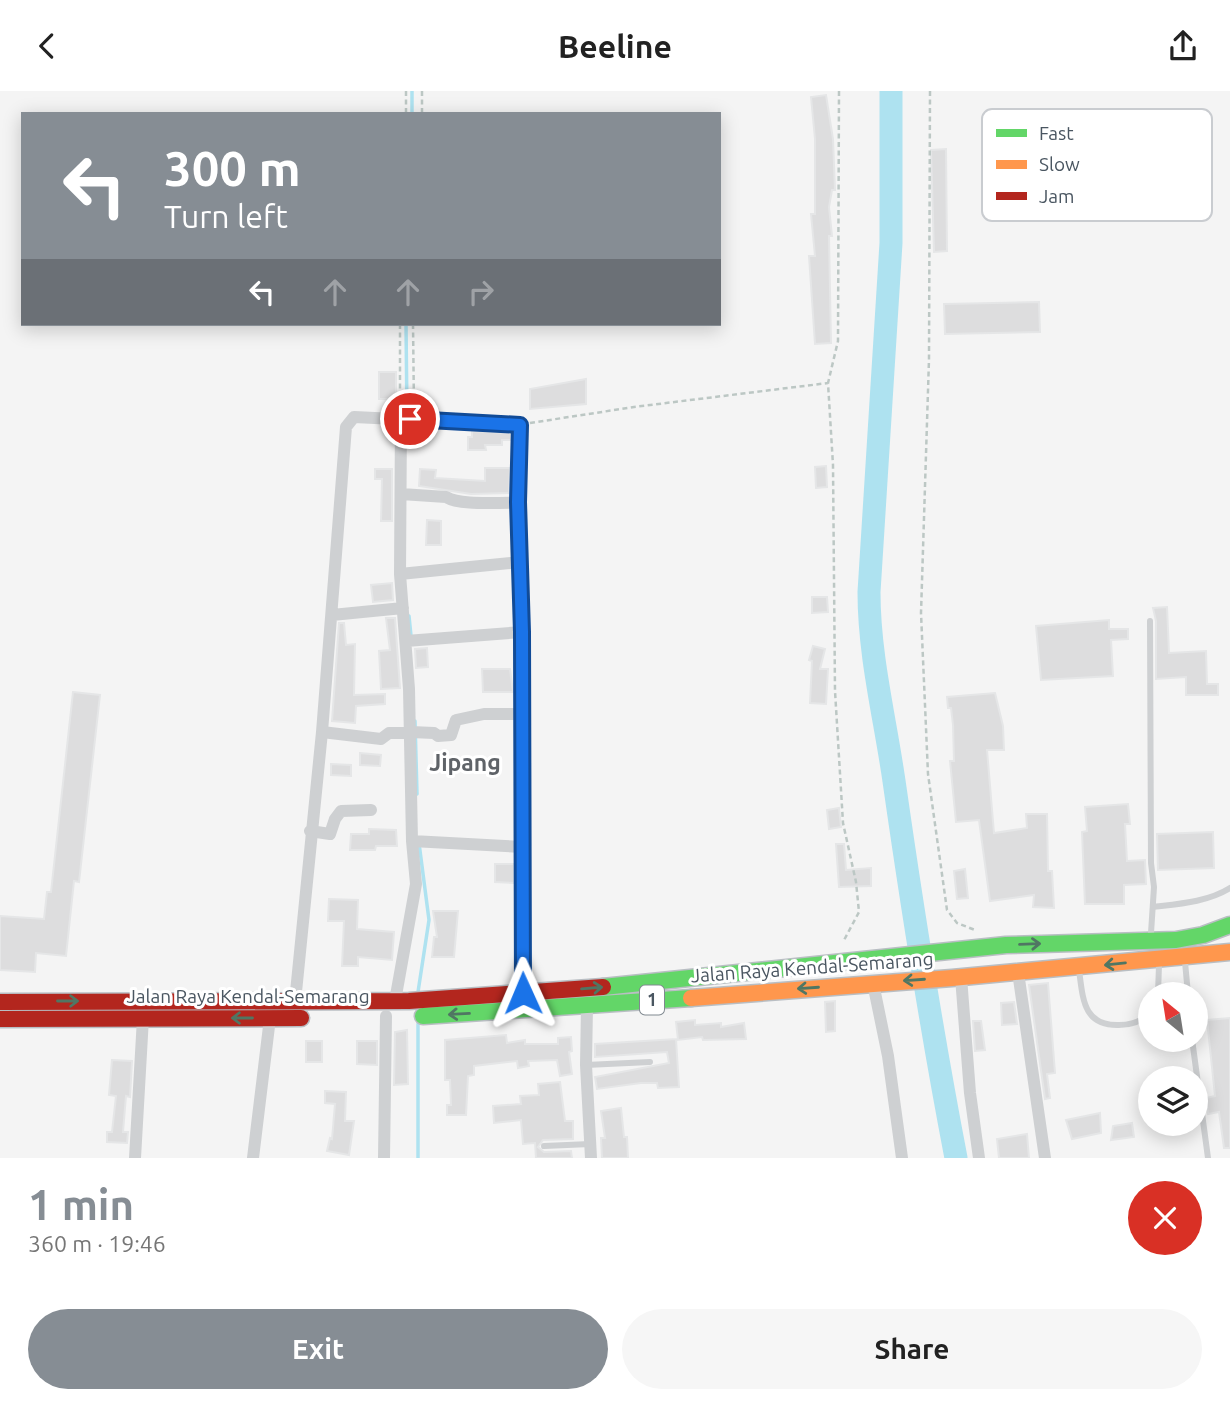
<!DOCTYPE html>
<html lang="en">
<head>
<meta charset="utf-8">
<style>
	body { margin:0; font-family:Ubuntu,sans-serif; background:#f6f6f6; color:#222; height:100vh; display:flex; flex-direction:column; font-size:26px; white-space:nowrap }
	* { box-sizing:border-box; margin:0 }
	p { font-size:23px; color:#767676 }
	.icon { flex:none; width:38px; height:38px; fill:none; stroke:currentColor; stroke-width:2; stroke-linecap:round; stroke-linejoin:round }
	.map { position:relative; height:1067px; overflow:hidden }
	.side { display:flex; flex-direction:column; background:#fff; flex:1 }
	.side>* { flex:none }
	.top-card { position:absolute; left:21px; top:21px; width:700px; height:214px; border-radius:0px; box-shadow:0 4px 18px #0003; background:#868d94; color:#fff; overflow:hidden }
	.needle { width:46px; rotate:330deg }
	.tools { position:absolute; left:1138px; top:891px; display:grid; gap:14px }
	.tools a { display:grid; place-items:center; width:70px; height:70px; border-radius:50%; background:#fff; box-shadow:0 4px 18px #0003; font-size:35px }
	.pin { position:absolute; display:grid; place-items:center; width:60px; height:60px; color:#fff; margin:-30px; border:4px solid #fff; border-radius:50%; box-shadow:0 2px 7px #0007 }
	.me { position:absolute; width:77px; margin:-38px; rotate:359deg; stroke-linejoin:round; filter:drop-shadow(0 0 5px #0008) }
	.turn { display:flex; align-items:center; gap:24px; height:147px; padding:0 28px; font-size:32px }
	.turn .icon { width:91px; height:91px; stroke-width:2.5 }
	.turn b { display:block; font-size:49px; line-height:60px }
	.lanes { display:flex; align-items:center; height:66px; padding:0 28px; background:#0003; justify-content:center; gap:35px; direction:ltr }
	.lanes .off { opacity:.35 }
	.round { display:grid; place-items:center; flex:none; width:74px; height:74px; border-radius:37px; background:#f6f6f6 }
	.headline { display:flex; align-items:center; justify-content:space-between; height:119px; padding:0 28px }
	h1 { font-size:42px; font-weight:700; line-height:52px; color:#868d94 }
	.cta { display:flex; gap:14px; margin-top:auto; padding:14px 28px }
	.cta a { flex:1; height:80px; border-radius:42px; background:#868d94; color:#fff; font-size:28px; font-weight:700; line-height:80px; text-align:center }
	.cta a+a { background:#f6f6f6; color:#222 }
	header { display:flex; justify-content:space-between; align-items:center; height:91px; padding:0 28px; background:#fff; font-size:32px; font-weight:700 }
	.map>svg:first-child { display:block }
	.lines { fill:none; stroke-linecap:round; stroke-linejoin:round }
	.stream { stroke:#aee2f0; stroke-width:3.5 }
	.river { stroke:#aee2f0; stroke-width:23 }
	.building { fill:#ddddde; stroke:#e5e6e7; stroke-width:2 }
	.fast-casing { stroke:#b9bec3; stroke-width:19 }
	.slow-casing { stroke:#b9bec3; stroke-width:19 }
	.jam-casing { stroke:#b9bec3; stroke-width:19 }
	.path { stroke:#bcc7c4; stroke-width:2.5; stroke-dasharray:5 3.5; stroke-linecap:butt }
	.lane { stroke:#ced0d2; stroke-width:6 }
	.street { stroke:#ced0d2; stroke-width:12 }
	.fast { stroke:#63d668; stroke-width:16 }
	.slow { stroke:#ff974d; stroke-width:16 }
	.jam { stroke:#b3261e; stroke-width:16 }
	.oneway { stroke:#507663 }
	.route-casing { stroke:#114b97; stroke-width:18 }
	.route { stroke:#1a73e8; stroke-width:12 }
	.labels { text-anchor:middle; stroke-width:6; stroke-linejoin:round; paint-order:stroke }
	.shield { fill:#fff; stroke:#808990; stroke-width:2 }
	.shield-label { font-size:18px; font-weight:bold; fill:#4a5661 }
	.street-label { font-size:19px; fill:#4a5661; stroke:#fff }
	.quarter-label { font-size:23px; font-weight:bold; fill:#5f6368; stroke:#fff }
	.key { fill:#fff; stroke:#c9ccd0; stroke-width:2 }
	.key-label { font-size:19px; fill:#4a5661 }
</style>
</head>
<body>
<header><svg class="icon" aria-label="back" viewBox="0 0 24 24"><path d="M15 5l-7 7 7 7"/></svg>Beeline<svg class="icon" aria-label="share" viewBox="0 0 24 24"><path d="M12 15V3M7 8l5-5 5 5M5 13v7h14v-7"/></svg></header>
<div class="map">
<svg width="1230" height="1067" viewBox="0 0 1230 1067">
	<rect width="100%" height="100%" fill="#f4f4f4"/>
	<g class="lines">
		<path class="stream" d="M412 23V0
			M406 233 407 325
			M409 525 411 545
			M415 630 417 703
			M418 901 429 829 419 752
			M418 933V1067"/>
		<path class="river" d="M891 0V152L869 501C869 565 885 627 894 690 912 816 932 942 956 1067"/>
	</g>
	<path class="building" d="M826 4 833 48 835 99H832L829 116 832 145H829L831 252 815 253 809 165H815L811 123H815V48L811 6Z
		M946 58 947 160 934 161 931 59Z
		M1039 211 1040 241 945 243 944 213Z
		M379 281H396V308H379Z
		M586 288V313L530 318V298Z
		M472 340 511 342V349H502V354H485L486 359H468V346H472Z
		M826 375 827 396 816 397 815 376Z
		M485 377H510L509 402 471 403 419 395 420 378 436 379 435 387 485 390Z
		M375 378H392V430H381L382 388H375Z
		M427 429 441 430V454H426Z
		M392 492 393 509 373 511 371 494Z
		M812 506H827L828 521 812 522Z
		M1167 516 1169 562 1206 560 1207 593H1218V604H1186V586L1156 588V530L1153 517Z
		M386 527H395L400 597 381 598 379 560 390 559Z
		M1109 529V538H1128V548L1111 549 1113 585 1041 589 1036 535Z
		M339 532H344L346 554 355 553 354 604 385 603V613L356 615 355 632 332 630Z
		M813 555 825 558 820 578H828L826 613 810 612 812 570 809 569Z
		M427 557 428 576 416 577 415 558Z
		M482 578H510L513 601H483Z
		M73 601 100 604 79 791 74 790 66 865 36 862 35 881 0 879V825L44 828 47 801H51Z
		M995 602 1003 635 1004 659H987L994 742 1027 737 1026 723H1047L1048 780H1052L1054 817 1033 816 1034 804 990 810 979 729 956 731 950 670H954L953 634 951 617H948L947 606Z
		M360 662 381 664 380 675 360 674Z
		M331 673 351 674V685L331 684Z
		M1128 713 1130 733H1125L1127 770 1145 769 1146 793 1124 794V813H1085L1082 741 1087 740 1085 716Z
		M839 717 841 736 829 738 827 719Z
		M369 738 396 739 397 755H376L375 759H350L351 743H369Z
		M1213 741 1214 777 1158 779 1157 743Z
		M836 753H844L846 779 871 777V795L839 796Z
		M495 773H514V792L495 791Z
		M965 778 968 807 957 808 954 780Z
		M329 808 358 809 357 838 394 841 392 869 358 866V875H342L344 830H328Z
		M433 820H458L454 866H432L434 846H437Z
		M1048 892 1055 982 1047 983 1050 1007 1045 1008 1029 894Z
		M835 910V940L826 941 825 911Z
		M1014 911 1017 933 1002 934 1001 912Z
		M1230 927V1057H1224L1219 1021 1208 1023 1206 1007 1215 1005 1207 929Z
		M695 929V934L721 932V936L744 932 746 948 703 949 702 946 678 949 676 931Z
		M973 930H981L985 959 975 960Z
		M407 939 408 993 394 994 395 941Z
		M506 944 507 952 525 949V953H558V947L571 946 572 960 569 961 572 983 560 985 557 969 528 970 529 975 518 977 517 970 474 975V984L468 985 466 1024H447V1014H451L450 989H445V949Z
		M676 948 679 996 658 997 657 992H641L597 998 595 986 669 972 667 961 595 966V953Z
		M306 950H322V971H306Z
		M357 950H377V974L357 973Z
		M112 969 132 970 130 1006 126 1005 123 1041H128L127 1052 107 1051V1041H112L116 1005 109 1004Z
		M560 991 565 1030H573V1048L543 1049 538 1056 544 1061 571 1060 572 1067H536L535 1052 523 1053 521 1029 494 1032 493 1015 521 1013 520 1005 539 1004 538 993Z
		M325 1000 346 1001 345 1030H354L349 1064 327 1060 330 1047 332 1048 335 1013 325 1012Z
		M621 1017 624 1046H627L628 1067H602L601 1047H605L601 1020Z
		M1100 1022 1101 1042 1072 1048 1066 1029Z
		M1132 1032 1134 1046 1111 1049 1113 1035Z
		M1027 1043 1029 1067H999L997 1048Z"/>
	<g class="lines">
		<g class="fast-casing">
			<path id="fast" d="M603 896 1006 854 1176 849 1203 844 1230 834
				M423 925 691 907"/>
		</g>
		<g class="slow-casing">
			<path id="slow" d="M691 907 952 887 1230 861"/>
		</g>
		<g class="jam-casing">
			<path id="jam" d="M0 911 409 910 603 896
				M0 928 301 927"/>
		</g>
		<path class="path" d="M406 0V23
			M422 0V23
			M839 0 838 250 828 292 833 374 835 600 843 732 856 791 859 821 843 851
			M930 0 929 268 921 522 928 683 947 819 957 832 975 839
			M400 233V316
			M413 233 414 317
			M530 332 634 316 828 292"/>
		<path class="lane" d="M1150 530 1151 772 1154 796 1151 842
			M1153 816C1178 813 1208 811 1230 797
			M1185 871 1188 903
			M1079 879C1083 908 1083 935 1119 934 1131 934 1142 930 1150 922
			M1158 903 1159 874
			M1192 948 1208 1067
			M586 974 650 971
			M544 1055 590 1053"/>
		<path class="street" d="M401 403 446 406C461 415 499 411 518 412
			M400 483 521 471
			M332 524 403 517
			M406 550 522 541
			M322 641 381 648 389 642H411
			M411 641 434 642 438 645 451 644 456 629 484 623H521
			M310 740 330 743 335 728 341 720 371 719
			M412 750 523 756
			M1018 881 1045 1067
			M961 886 970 1002 979 1067
			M873 892 888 965 902 1067
			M395 910 416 793 412 750 409 598 400 483 401 326
			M295 911 322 641 346 336 354 326 520 334 518 412 522 541 523 902
			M587 915 586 974 591 1067
			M135 1067 143 927
			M253 1067 270 927
			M384 1067 386 925"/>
		<use href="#fast" class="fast"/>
		<use href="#slow" class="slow"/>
		<use href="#jam" class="jam"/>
	</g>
	<defs><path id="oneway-shaft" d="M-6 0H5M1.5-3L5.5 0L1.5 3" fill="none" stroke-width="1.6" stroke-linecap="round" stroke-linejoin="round" transform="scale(1.75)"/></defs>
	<g class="oneway">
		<use href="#oneway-shaft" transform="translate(1030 853) rotate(-2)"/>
		<use href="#oneway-shaft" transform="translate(1115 873) rotate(174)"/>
		<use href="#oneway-shaft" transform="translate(914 889) rotate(176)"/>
		<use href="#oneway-shaft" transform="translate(592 897) rotate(-5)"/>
		<use href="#oneway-shaft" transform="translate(808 897) rotate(176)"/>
		<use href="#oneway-shaft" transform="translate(68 910)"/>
		<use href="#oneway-shaft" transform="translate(459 923) rotate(177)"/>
		<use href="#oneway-shaft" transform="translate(242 927) rotate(180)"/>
	</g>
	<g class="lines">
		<g class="route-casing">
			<path id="route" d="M410 328 520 334 518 411 522 541 523 902"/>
		</g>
		<use href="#route" class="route"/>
	</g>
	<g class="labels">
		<rect class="shield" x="640" y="894.5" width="24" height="29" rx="5"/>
		<g class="shield-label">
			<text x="652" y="915">1</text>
		</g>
		<g class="street-label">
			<text transform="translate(812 876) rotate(-4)" y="7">Jalan Raya Kendal-Semarang</text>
			<text x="248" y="912">Jalan Raya Kendal-Semarang</text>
		</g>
		<g class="quarter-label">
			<text x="465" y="680">Jipang</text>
		</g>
	</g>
	<rect x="982" y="18" width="230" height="112" rx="10" class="key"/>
	<rect x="996" y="38" width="31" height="8" fill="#63d668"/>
	<rect x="996" y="69" width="31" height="9" fill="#ff974d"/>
	<rect x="996" y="101" width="31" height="8" fill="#b3261e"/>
	<g class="key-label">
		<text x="1039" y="49">Fast</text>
		<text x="1039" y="80">Slow</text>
		<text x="1039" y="112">Jam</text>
	</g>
</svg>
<div class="tools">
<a><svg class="needle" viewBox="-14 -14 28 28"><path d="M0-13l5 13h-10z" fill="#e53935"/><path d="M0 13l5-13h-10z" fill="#767676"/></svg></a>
<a><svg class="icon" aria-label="layers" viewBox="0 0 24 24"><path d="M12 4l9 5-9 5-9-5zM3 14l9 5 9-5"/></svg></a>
</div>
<div class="pin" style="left:410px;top:328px;background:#d93025"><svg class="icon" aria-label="arrive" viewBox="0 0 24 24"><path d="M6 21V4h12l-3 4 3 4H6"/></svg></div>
<svg class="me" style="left:523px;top:902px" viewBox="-20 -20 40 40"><path d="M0-17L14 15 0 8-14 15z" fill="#1a73e8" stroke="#fff" stroke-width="4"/></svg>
<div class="top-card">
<div class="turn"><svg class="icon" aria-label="left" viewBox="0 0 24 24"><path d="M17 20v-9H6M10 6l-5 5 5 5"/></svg><div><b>300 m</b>Turn left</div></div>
<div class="lanes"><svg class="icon" aria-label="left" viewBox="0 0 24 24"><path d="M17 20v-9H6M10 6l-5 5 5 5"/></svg><svg class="icon off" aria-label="ahead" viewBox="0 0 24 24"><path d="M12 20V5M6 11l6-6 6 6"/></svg><svg class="icon off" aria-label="ahead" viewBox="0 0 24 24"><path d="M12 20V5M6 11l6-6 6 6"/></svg><svg class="icon off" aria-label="right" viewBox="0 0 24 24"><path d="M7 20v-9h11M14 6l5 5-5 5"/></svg></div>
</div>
</div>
<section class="side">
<div class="headline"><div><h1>1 min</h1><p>360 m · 19:46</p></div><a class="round" style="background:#d93025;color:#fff"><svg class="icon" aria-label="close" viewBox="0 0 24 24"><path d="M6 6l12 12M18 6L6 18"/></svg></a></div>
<div class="cta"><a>Exit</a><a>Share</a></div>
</section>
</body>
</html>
